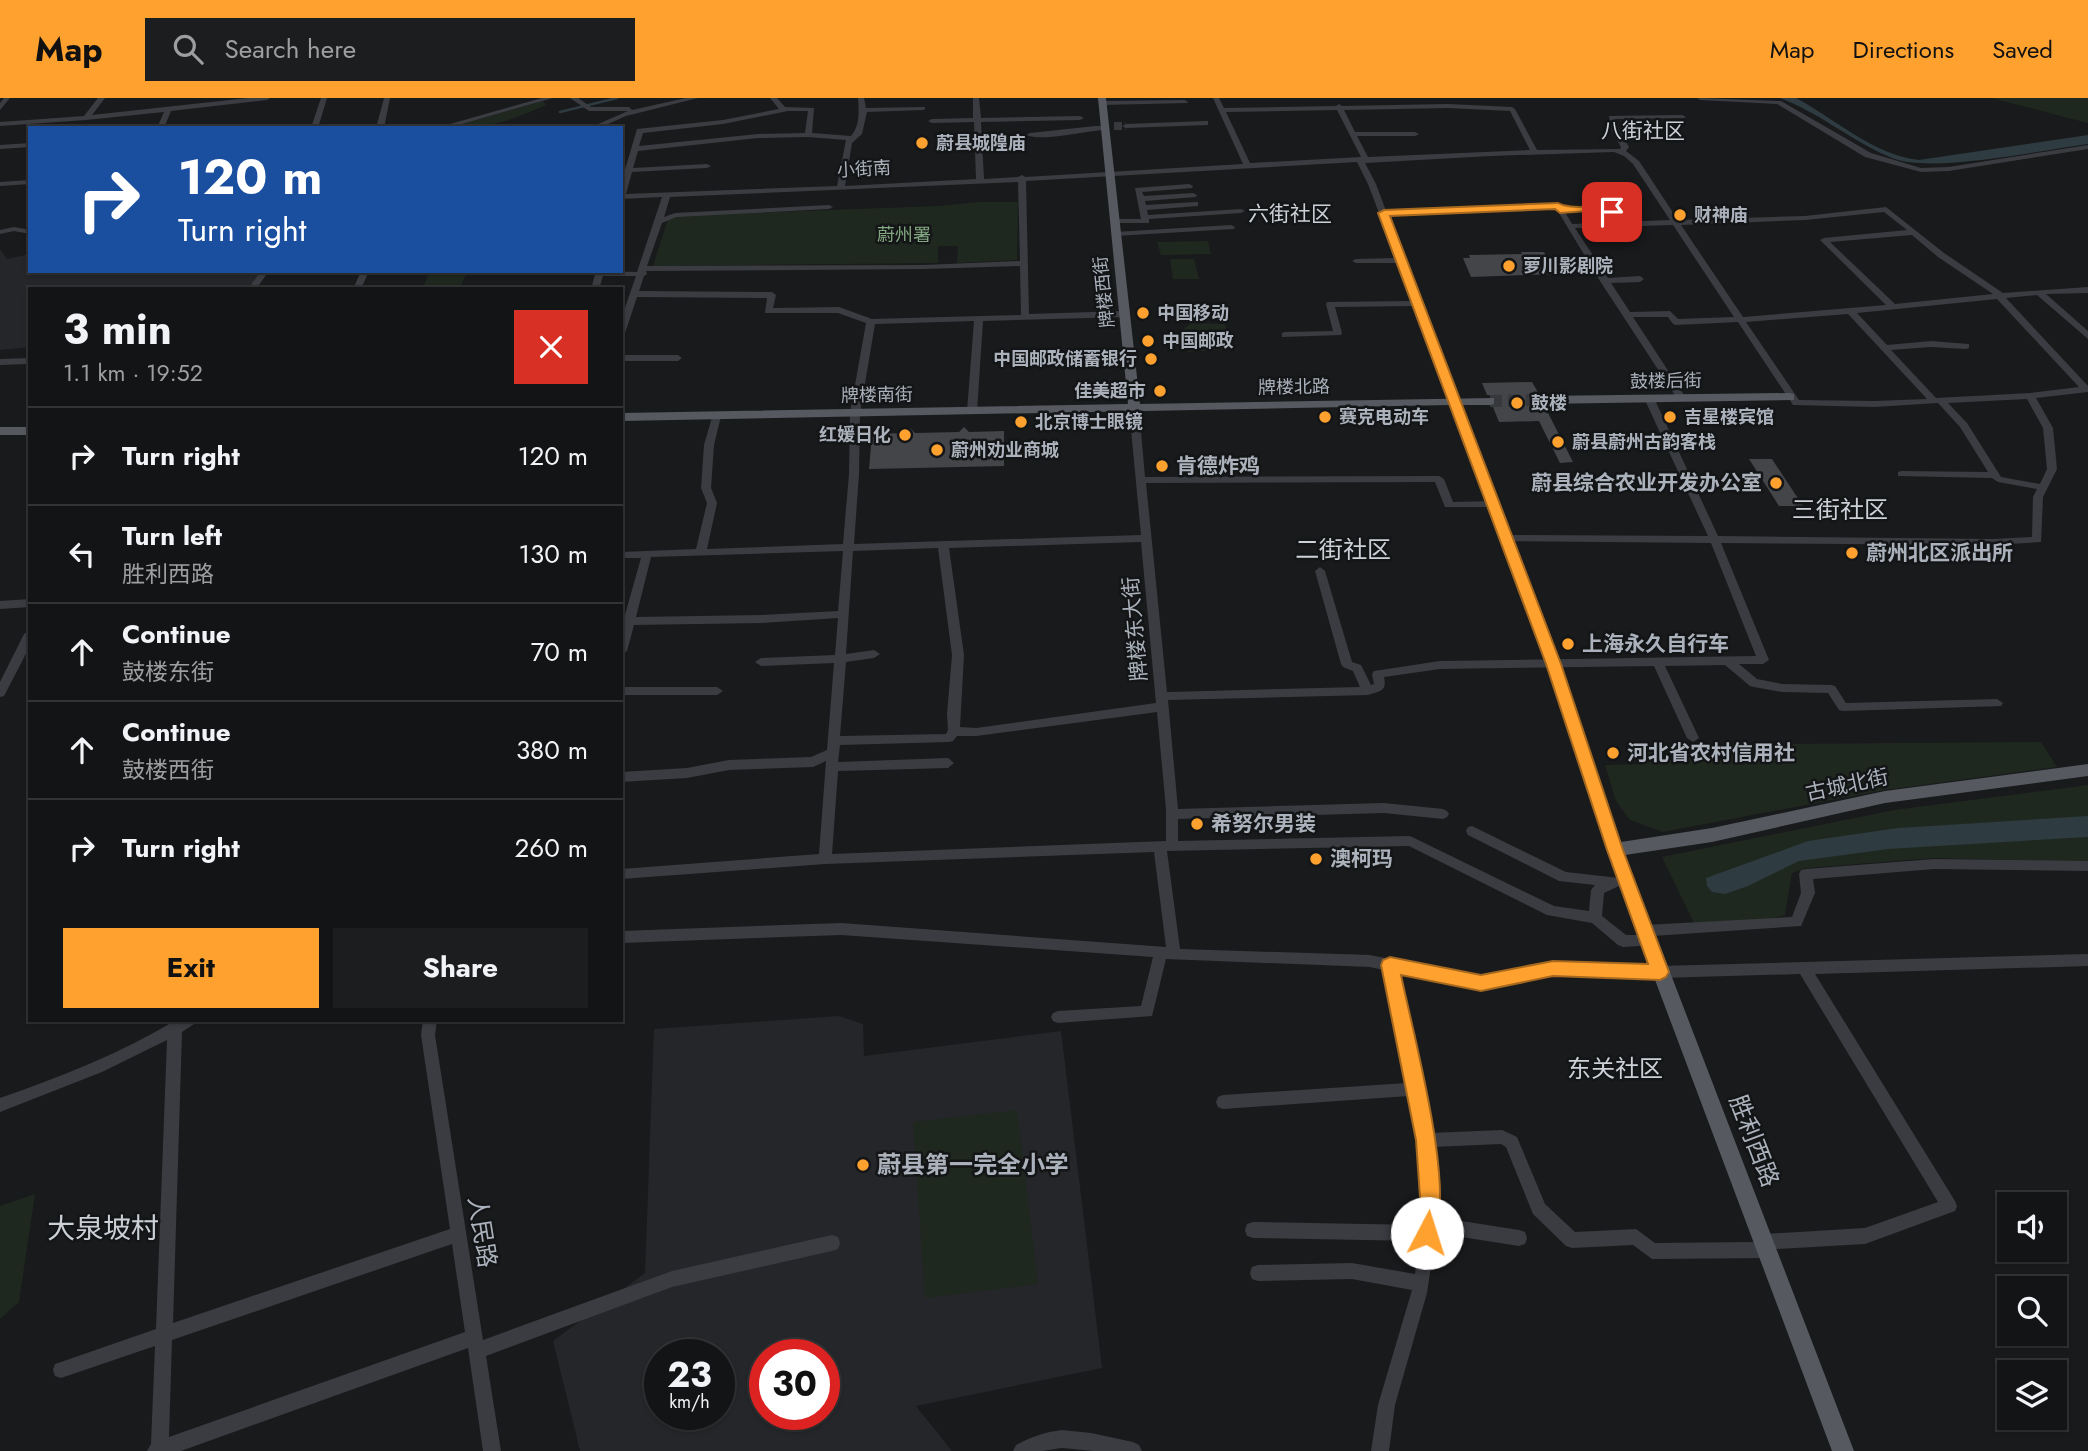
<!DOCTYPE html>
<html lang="en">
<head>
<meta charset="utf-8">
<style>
	body { margin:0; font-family:Jost,"Noto Sans SC",sans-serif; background:#1c1d1e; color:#f1f3f6; height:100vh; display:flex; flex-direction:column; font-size:26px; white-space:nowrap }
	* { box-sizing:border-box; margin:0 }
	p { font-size:23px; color:#9d9ea0 }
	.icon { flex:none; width:38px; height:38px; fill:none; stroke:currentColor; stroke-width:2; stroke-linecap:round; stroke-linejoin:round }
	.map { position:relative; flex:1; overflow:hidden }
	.details { position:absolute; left:28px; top:189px; width:595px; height:735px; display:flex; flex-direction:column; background:#131415; border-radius:0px; box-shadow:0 2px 5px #0004,0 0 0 2px #323334 }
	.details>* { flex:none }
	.banner { position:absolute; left:28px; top:28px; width:595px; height:147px; border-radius:0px; box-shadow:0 2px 5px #0004,0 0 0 2px #323334; background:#1a4fa0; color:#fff; overflow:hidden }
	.controls { position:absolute; left:1997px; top:1094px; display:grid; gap:14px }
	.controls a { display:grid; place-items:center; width:70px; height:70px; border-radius:0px; background:#131415; box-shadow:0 2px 5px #0004,0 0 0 2px #323334; font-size:35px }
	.speed { position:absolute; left:644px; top:1241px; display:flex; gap:14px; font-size:35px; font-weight:700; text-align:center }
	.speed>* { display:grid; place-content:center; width:91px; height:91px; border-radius:50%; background:#131415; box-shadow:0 2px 5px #0004,0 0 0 2px #323334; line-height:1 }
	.speed small { font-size:18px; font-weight:400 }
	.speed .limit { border:10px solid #d22; background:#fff; color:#111 }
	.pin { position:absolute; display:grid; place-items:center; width:60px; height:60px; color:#fff; margin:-30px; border-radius:14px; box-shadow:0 4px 10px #0006 }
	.me { position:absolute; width:77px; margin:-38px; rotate:5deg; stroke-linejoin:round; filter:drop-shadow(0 0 5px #0008) }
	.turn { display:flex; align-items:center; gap:24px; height:147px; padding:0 35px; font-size:32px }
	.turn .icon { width:91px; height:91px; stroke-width:2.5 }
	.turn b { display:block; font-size:49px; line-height:60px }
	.round { display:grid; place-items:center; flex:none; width:74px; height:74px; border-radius:0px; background:#1c1d1e }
	.head { display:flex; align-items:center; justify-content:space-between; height:119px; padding:0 35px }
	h1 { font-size:42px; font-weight:700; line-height:52px }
	.primary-button { display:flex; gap:14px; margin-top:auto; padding:14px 35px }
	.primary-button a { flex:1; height:80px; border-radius:0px; background:#ffa12f; color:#111; font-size:28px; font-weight:700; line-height:80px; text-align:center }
	.primary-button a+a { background:#1c1d1e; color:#f1f3f6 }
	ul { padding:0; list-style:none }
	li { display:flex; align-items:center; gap:21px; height:98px; padding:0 35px; border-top:2px solid #323334 }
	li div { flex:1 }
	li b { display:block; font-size:26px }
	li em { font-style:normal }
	header { display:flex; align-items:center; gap:42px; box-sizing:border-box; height:98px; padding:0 35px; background:#ffa12f; color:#111 }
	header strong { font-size:33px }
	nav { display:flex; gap:38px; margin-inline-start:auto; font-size:24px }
	.search { width:490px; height:63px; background:#1c1d1e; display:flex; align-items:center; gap:18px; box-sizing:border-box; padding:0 24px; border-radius:0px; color:#9d9ea0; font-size:26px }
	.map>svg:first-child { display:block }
	.built { fill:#252629; fill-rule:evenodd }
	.green { fill:#1f281f }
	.water { fill:#2e3b41 }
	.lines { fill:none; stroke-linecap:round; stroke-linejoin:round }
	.stream { stroke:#2e3b41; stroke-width:2.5 }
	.building { fill:#434549 }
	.minor-tunnel { stroke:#36383c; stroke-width:8; stroke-dasharray:8 3.5; stroke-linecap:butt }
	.major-tunnel { stroke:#36383c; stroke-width:12; stroke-dasharray:12 6; stroke-linecap:butt }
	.minor { fill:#3a3c41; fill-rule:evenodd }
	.major { fill:#565960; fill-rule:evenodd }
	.route { fill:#ffa12f; stroke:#a6691f; stroke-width:2 }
	.poi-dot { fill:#ffa12f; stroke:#141517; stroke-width:2.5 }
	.labels { text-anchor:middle; stroke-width:5; stroke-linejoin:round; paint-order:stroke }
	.far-poi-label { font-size:18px; font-weight:bold; fill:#abb2bc; stroke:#141517; text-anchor:start }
	.far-street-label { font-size:18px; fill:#abb2bc; stroke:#141517 }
	.far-park-label { font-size:18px; fill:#83a881; stroke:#141517 }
	.far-quarter-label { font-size:21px; fill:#ccd1d8; stroke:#141517 }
	.poi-label { font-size:21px; font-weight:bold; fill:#abb2bc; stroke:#141517; text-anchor:start }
	.street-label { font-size:21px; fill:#abb2bc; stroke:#141517 }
	.quarter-label { font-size:24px; fill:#ccd1d8; stroke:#141517 }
	.near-street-label { font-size:24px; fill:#abb2bc; stroke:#141517 }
	.near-poi-label { font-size:24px; font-weight:bold; fill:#abb2bc; stroke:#141517; text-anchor:start }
	.near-quarter-label { font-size:28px; fill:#ccd1d8; stroke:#141517 }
</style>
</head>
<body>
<header>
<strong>Map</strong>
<div class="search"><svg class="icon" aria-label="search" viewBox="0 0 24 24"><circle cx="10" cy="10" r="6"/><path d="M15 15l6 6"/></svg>Search here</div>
<nav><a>Map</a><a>Directions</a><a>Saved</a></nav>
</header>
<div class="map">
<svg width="2088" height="1353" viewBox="0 0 2088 1353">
	<rect width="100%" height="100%" fill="#191a1c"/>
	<path class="built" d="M0 151 7 161 30 156V173H262L250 191H30V249L0 252Z
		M839 918 863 926 864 958 1061 933 1102 1270 916 1308 952 1353H580L553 1243 645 1175 654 931ZM660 1256H719V1316H660ZM765 1256H824V1316H765Z"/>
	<path class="green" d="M1992 0H2088V25Z
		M543 3 546 7C515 21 486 32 452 29Z
		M979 104H1018L1017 162 957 165 958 148H938V165L653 168 669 118 939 108Z
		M1208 143 1211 156 1161 157 1157 144Z
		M1170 161H1194L1199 181H1173Z
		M430 173H467L460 191H422Z
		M1191 225 1225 226 1231 251 1188 254 1182 232Z
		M2041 644 2057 669 1885 692 1663 734 1630 722 1616 703 1605 667 1643 666 1636 647Z
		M2088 687V764L1933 760 1806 770 1792 775 1785 817 1757 825H1694L1662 759 1894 712Z
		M1017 1012 1038 1186 925 1200 913 1024Z
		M35 1096 19 1204 0 1221V1108Z"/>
	<path class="water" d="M1780 0H1796C1835 21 1874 57 1919 62L2088 37V46C2042 52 1932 76 1892 60 1853 44 1820 15 1780 0Z
		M2088 718V739L1888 751 1799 763 1748 788 1725 796 1712 794 1707 788 1706 780 1808 743 1898 730Z"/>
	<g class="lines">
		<path class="stream" d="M560 14 617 0"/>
	</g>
	<path class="building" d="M1521 154H1544L1556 176 1471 179 1463 160H1470L1469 157 1522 156Z
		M1532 284 1539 296 1533 303 1545 309 1573 364 1560 365 1539 323 1499 324 1493 309 1497 306 1496 298 1487 297 1482 285Z
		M964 329 969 334 1004 333V368L869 371 872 336 907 335 910 330 915 335 959 334Z
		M1749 361H1772L1803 408H1779Z"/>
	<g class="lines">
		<path class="minor-tunnel" d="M1114 28H1126"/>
		<path class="major-tunnel" d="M1490 303 1541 302"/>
		<path class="minor" d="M4 0H10L0 12V5Z
			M98 0H105L92 17 248 0H270L267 2 171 13 164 30H157L164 14 86 22 0 28V24L84 18Z
			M321 0H327L318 30H311Z
			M384 0H390L384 30H376Z
			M542 0H553L448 30H436Z
			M570 0H578L591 9H629L632 12 686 0H698L626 18 599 30H589L628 13H589Z
			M770 0H777L785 9 814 10 812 35 851 38C860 28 859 13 858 0H864L866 10 925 9V11L923 12 867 14 862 36 852 45 845 88 976 81 974 24 932 25 928 23 932 21 973 20V0H979L981 20 1080 18 1084 20 1080 22 981 24 984 81 1018 79 1022 77 1025 79 1243 66 1213 0H1219L1224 10 1336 8 1339 6 1342 8 1448 6 1512 9 1515 11 1537 52 1620 51 1621 49 1612 34 1609 18 1682 17 1686 19 1684 20 1615 21 1620 34 1629 49 1626 53 1639 63 1678 122 1805 118 1886 109 1944 155 2003 195 2088 189V195L2046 196 2088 233V241L2037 197 2006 200 2088 288V294L2036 300 2053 330 2057 371 2043 399 2041 444 1993 447 1721 445 1769 562 1763 566H1739L1757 581 1782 586 1831 587 1835 588 1846 605 1997 601 2003 605 2001 608 1843 613 1839 612 1828 595 1782 594 1754 589 1750 588 1725 567 1665 568 1699 640 1693 644 1687 640 1654 568 1440 571 1384 579C1387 593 1381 593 1368 597L1168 602 1178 711 1384 705 1443 711 1447 713 1449 716 1447 719 1443 721 1384 715 1178 721V743L1410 738 1554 808 1589 813 1591 792 1595 787 1559 783 1468 737 1466 733 1468 729 1472 728 1566 774 1619 780 1621 784 1619 788 1604 795 1602 818 1626 837H1641L1638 833 1640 829 1645 827 1792 819 1801 795 1799 776 1801 772 1806 771 1934 761 2088 763V773L1934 771 1813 781 1815 795 1801 828 1652 838 1656 843 1654 847 1623 849 1618 847 1592 825 1547 817 1409 748 1167 753 1180 851 1370 857 1481 879 1553 865 1660 868 2088 856V868L1815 876 1955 1103 1957 1108 1955 1113 1865 1146 1776 1151 1774 1158 1768 1160 1652 1161 1633 1147 1572 1150 1566 1148 1533 1116 1506 1049 1501 1046 1432 1049 1436 1119 1519 1132 1525 1134 1527 1140 1525 1146 1519 1148 1436 1135 1427 1195 1395 1307 1389 1353H1371L1378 1307 1412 1192 1352 1181 1258 1183 1252 1181 1250 1175 1252 1169 1258 1167 1352 1165 1415 1176 1419 1143 1253 1140 1247 1138 1245 1132 1247 1126 1253 1124 1420 1127 1418 1057 1409 998 1223 1011 1218 1009 1216 1004 1218 999 1223 997 1407 985 1384 872 1370 869 1166 861 1152 918 1058 925 1053 923 1051 919 1053 915 1058 913 1141 908 1153 859 841 837 621 845V833L841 825 1166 849 1154 754 825 766 621 781V771L819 756 826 663 813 669 729 672 687 680 621 684V674L687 670 729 662 811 659 827 652 834 565 761 568 755 564 761 560 835 557 838 520 761 525 634 527 627 553 621 557V531L641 460H621V454L696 451 707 405 701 390 704 347 713 316H719L721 318 714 347 711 390 717 405 707 451 843 446 849 376 850 315 866 225 838 215H765L767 200 637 199 625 235 621 238V221L636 178H603L599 191H591L596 173 637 174 662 99 621 101V85L637 31 723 22 779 11ZM1448 10 1510 13 1530 52 1368 59 1357 38H1415L1419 36 1415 34H1355L1344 12ZM1337 12 1361 59 1250 65 1226 14ZM788 13H808L805 35 758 36 639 48 643 35 723 26ZM808 39 846 42 837 88 626 96 632 74 707 70 711 68 707 66 633 70 638 53 758 40ZM1614 54 1624 58 1633 66 1670 122 1572 126 1565 114 1588 112 1630 116 1634 114 1630 112 1588 108 1563 109 1558 106 1386 113 1376 86 1365 65 1491 58ZM1357 64 1368 86 1396 160 1356 161 1352 163 1356 165H1398L1412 203 1327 204 1326 206 1333 233 1285 234 1282 235V239L1341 237 1342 235 1335 209 1414 208 1449 303 1454 306 1457 305 1459 303 1388 117 1556 110 1600 183 1678 302H1684L1686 300 1633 219H1668L1673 226 1676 227 1738 224 1793 307 1874 309 1938 305 1960 329 1988 374 1901 373 1898 374V378L1992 380 1998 384 2037 391 2033 399 2032 439 1993 441 1718 438 1654 300 1649 297 1644 300 1708 438 1506 437 1501 440 1506 443 1711 445 1756 558 1440 563 1374 573 1372 576 1374 586 1371 587 1361 567 1352 564 1325 473 1320 469 1315 473 1341 566 1343 569 1353 573 1360 589 1167 594 1146 385 1435 384 1445 409H1493L1498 406 1493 403 1453 404 1444 381 1439 378 1145 379 1139 310 1134 307 1129 310 1141 437 854 446 859 376 860 315 875 226 974 223 967 313 972 316 977 313 983 223 1124 219 1128 216 1124 213 1029 216 1026 83ZM1018 84 1020 163 924 167 647 168 662 125 676 119 829 111 833 109 829 107 675 115 664 119 670 99ZM1884 114 1907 132 1824 140 1820 142 1886 207 1743 219 1681 127 1805 122ZM1673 127 1734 219 1678 221 1670 213 1630 214 1611 185 1640 184 1644 181 1640 178 1608 180 1575 130ZM1912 137 1938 159 1993 196 1895 206 1830 144ZM1020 168 1021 217 872 221 839 209 773 210 776 197 772 194 639 193 644 178 647 176 646 173 924 171ZM1997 201 2079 289 2030 295 1936 300 1891 252 1931 249 1966 251 1969 250V246L1931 243 1887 247 1857 215ZM1848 216 1849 217 1927 301 1874 303 1799 302 1746 224ZM2027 301 2043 330 2047 371 2040 386 2001 379 1967 325 1948 305ZM1141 444 1156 605 976 630 960 629 964 557 949 450ZM938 450 952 557 947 616 948 632 946 636 840 638 846 564 874 560 880 556 874 552 846 556 853 453ZM843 453 838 513 761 517 636 519 651 459ZM1157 614 1166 711V743L832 756 838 673 948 670 954 665 948 660 838 664 840 647 949 644 953 643 957 638H976ZM1398 875 1481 891 1553 877 1660 880 1800 876 1938 1104 1865 1130 1765 1136 1759 1138 1757 1144 1655 1145 1636 1131 1575 1134 1545 1106 1517 1039 1502 1032 1430 1035 1421 981Z
			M1697 0 1781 3 1871 55 1921 70 1949 69 2088 47V51L1949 73 1921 74 1865 59 1777 6 1700 2Z
			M1185 2 1188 4 1187 5 1102 7 1099 5 1102 3Z
			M1205 23H1208V27L1126 30 1122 28 1126 26Z
			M1095 28H1104L1108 30 1104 32C1084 33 1043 44 1026 37L1030 35Z
			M30 45V49L0 51V47Z
			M30 82V86L0 88V84Z
			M1189 86 1193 88 1192 90 1142 94 1144 98 1193 95 1197 97 1196 99 1145 103 1146 107 1195 104H1198V108L1147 112 1148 117 1241 111 1245 113 1241 115 1149 121V125H1114L1110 123 1114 121H1141L1135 90Z
			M1231 127 1235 129 1234 131 1115 138 1111 136 1115 134Z
			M14 129 30 132V136L14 133 0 136V132Z
			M261 173H269L256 191H248Z
			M361 173H369L361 191H353Z
			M621 257H678L682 260 678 263H621Z
			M30 260V266L0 267V261Z
			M30 501V509L0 511V503Z
			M30 532V548L4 598 0 599V584L24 536Z
			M621 589H717L723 593 717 597H621Z
			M176 922H196L194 926 182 934 173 1225 450 1131 421 937 423 922H437L435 937 483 1242 672 1173 832 1137 838 1139 840 1145 838 1151 832 1153 672 1189 486 1258 501 1353H483L468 1250 181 1353H147L151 1346 155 1248 61 1280 55 1278 53 1272 55 1266 61 1264 156 1231 167 942 102 974 0 1014V1000C61 979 121 955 176 922ZM452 1146 465 1234 169 1339 172 1242Z
			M1062 1332 1091 1335 1133 1344 1139 1347 1142 1353H1094L1062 1350 1042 1353H1013L1016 1347C1031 1339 1045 1334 1062 1332Z"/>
		<path class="major" d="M1098 0H1106L1140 306 1494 300V306L1490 307H1462L1560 566 1621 744 1712 730 1885 693 2088 666V678L1885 705 1712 744 1625 757 1854 1353H1832L1616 778 1546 566 1450 307 621 323V315L1128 306Z
			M1790 295 1794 296V302L1541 306 1535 302 1541 298Z
			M0 329H30V337H0Z"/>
	</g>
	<path class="route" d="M1558 105C1574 114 1600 103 1617 114L1612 117 1588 113 1560 115 1555 111 1390 118 1561 566 1623 752 1669 874 1666 879 1660 882 1553 878 1481 893 1401 877C1413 936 1456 1090 1434 1142L1427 1145 1419 1142 1416 1135 1420 1099 1416 1042 1381 867 1383 862 1390 859 1481 877 1553 863 1648 866 1607 752 1546 566 1378 115 1384 112Z"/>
	<g class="poi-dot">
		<circle cx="922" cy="45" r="7"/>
		<circle cx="1680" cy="117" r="7"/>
		<circle cx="1509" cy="168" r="7"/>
		<circle cx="1143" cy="215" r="7"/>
		<circle cx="1148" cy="243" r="7"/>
		<circle cx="1151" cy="261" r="7"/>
		<circle cx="1160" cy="293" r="7"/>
		<circle cx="1517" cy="305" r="7"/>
		<circle cx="1325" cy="319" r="7"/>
		<circle cx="1670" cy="319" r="7"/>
		<circle cx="1021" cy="324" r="7"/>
		<circle cx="905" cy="337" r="7"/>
		<circle cx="1558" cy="344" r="7"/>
		<circle cx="937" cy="352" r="7"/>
		<circle cx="1162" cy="368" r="7"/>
		<circle cx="1776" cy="385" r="7"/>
		<circle cx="1852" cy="455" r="7"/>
		<circle cx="1568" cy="546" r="7"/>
		<circle cx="1613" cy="655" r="7"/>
		<circle cx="1197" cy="726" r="7"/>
		<circle cx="1316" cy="761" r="7"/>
		<circle cx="863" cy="1067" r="7"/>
	</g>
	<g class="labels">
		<g class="far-poi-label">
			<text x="936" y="51">蔚县城隍庙</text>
			<text x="1694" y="123">财神庙</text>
			<text x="1523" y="174">萝川影剧院</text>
			<text x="1157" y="221">中国移动</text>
			<text x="1162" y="249">中国邮政</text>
			<text x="1137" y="267" text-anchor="end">中国邮政储蓄银行</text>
			<text x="1146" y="299" text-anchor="end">佳美超市</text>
			<text x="1531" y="311">鼓楼</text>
			<text x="1339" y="325">赛克电动车</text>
			<text x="1684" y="325">吉星楼宾馆</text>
			<text x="1035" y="330">北京博士眼镜</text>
			<text x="891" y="343" text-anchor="end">红媛日化</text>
			<text x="1572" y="350">蔚县蔚州古韵客栈</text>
			<text x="951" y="358">蔚州劝业商城</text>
		</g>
		<g class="far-street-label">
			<text transform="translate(864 71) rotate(-3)" y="6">小街南</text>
			<text transform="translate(1104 194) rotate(-96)" y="6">牌楼西街</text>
			<text transform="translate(1666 283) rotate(-1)" y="6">鼓楼后街</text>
			<text transform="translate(1294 289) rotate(-1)" y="6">牌楼北路</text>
			<text transform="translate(877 297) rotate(-1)" y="6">牌楼南街</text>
		</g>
		<g class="far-park-label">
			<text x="904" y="143">蔚州署</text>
		</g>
		<g class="far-quarter-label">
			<text x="1643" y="40">八街社区</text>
			<text x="1290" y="123">六街社区</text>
		</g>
		<g class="poi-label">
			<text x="1176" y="375">肯德炸鸡</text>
			<text x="1762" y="392" text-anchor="end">蔚县综合农业开发办公室</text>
			<text x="1866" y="462">蔚州北区派出所</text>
			<text x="1582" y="553">上海永久自行车</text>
			<text x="1627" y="662">河北省农村信用社</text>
			<text x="1211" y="733">希努尔男装</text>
			<text x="1330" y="768">澳柯玛</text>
		</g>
		<g class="street-label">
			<text transform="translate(1135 531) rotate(-95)" y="7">牌楼东大街</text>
			<text transform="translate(1847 687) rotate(-12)" y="7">古城北街</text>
		</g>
		<g class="quarter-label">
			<text x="1840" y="420">三街社区</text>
			<text x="1343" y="460">二街社区</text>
			<text x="1615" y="979">东关社区</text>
		</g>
		<g class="near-street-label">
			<text transform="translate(1754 1043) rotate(69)" y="8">胜利西路</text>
			<text transform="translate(482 1134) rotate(81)" y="8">人民路</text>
		</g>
		<g class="near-poi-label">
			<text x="877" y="1075">蔚县第一完全小学</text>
		</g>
		<g class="near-quarter-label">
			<text x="103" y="1140">大泉坡村</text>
		</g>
	</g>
</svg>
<div class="controls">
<a><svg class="icon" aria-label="sound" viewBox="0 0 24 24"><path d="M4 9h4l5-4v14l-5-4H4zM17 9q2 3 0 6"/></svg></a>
<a><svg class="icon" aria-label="search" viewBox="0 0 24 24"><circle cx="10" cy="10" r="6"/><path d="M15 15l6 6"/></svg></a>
<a><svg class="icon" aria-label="layers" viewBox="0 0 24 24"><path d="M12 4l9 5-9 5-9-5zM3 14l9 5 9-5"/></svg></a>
</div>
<div class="speed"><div>23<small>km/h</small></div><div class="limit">30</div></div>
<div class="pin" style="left:1612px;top:114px;background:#d93025"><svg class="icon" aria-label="arrive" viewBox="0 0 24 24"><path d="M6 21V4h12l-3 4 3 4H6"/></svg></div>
<svg class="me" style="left:1427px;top:1135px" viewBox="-20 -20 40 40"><circle r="19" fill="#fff"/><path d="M0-13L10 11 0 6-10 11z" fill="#ffa12f"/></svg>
<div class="banner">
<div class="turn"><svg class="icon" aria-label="right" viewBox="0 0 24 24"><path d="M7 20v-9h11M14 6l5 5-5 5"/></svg><div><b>120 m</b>Turn right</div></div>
</div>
<section class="details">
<div class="head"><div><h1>3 min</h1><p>1.1 km · 19:52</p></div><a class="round" style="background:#d93025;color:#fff"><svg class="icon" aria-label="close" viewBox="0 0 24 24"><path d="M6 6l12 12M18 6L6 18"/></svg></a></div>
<ul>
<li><svg class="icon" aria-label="right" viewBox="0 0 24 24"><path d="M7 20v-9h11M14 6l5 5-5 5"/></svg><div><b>Turn right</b></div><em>120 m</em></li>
<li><svg class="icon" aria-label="left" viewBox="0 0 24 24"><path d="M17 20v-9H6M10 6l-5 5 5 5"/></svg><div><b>Turn left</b><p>胜利西路</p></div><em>130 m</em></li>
<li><svg class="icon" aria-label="ahead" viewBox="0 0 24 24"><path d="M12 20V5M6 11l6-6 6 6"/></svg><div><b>Continue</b><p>鼓楼东街</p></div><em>70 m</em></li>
<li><svg class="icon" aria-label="ahead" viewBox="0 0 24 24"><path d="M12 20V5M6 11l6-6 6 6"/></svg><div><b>Continue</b><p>鼓楼西街</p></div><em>380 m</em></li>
<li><svg class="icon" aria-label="right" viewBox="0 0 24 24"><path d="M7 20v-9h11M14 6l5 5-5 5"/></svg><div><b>Turn right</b></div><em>260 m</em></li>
</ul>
<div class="primary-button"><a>Exit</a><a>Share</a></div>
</section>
</div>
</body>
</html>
